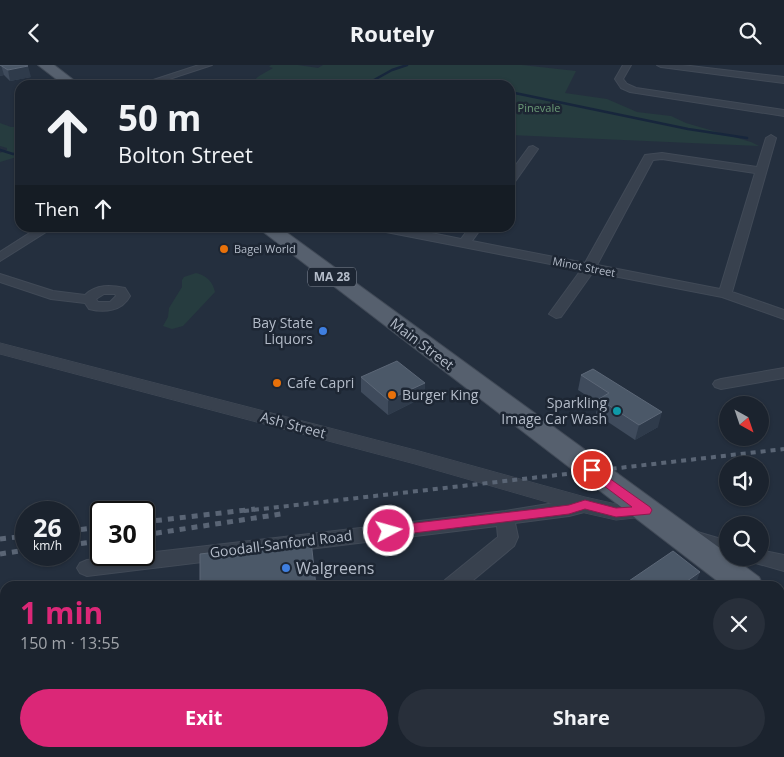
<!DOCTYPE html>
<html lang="en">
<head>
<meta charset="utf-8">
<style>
	body { margin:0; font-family:"Open Sans",sans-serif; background:#282f3a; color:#f1f3f6; height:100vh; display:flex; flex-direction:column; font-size:19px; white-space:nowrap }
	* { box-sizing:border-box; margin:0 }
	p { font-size:16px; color:#a0a4aa }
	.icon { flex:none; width:28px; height:28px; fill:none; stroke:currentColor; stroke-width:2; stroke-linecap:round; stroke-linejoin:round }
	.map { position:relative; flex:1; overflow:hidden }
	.drawer { position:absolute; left:0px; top:516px; width:785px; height:176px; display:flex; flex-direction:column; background:#1b232e; border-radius:15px 15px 0 0; box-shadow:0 1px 4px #0004,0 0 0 1px #39404a }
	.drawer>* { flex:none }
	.banner { position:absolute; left:15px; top:15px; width:500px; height:152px; border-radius:15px; box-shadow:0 1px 4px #0004,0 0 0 1px #39404a; background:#1b232e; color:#f1f3f6; overflow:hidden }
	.needle { width:32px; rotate:140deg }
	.fabs { position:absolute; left:719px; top:331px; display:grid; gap:10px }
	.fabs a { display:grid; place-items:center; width:50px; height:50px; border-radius:50%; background:#1b232e; box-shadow:0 1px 4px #0004,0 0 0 1px #39404a; font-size:25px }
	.speed { position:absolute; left:15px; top:436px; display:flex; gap:10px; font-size:25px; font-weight:700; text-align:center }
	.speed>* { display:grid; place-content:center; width:65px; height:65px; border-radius:50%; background:#1b232e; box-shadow:0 1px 4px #0004,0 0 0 1px #39404a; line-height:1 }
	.speed small { font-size:12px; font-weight:400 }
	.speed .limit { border:2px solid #111; border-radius:8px; background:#fff; color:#111 }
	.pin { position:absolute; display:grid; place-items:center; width:42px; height:42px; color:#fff; margin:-21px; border:2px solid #fff; border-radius:50%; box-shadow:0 1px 5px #0007 }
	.me { position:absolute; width:55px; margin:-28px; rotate:84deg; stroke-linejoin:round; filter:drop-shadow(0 0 4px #0008) }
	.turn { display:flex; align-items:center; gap:18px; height:105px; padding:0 20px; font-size:22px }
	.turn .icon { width:65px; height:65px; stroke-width:2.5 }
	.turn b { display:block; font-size:35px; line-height:42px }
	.then { display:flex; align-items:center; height:48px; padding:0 20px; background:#0003; gap:10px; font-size:19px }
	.round { display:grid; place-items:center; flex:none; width:52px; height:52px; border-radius:26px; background:#282f3a }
	.head { display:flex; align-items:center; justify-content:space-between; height:85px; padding:0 20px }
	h1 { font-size:30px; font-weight:700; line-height:38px; color:#db2777 }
	.button { display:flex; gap:10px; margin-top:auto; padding:10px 20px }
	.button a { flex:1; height:58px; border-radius:30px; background:#db2777; color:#fff; font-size:20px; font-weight:700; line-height:58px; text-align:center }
	.button a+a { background:#282f3a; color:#f1f3f6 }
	header { display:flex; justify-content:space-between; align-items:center; height:65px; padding:0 20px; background:#1b232e; font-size:22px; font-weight:700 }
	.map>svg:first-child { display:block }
	.green { fill:#263c3f }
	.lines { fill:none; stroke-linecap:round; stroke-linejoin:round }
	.stream-far1 { stroke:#17263c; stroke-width:2.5 }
	.stream { stroke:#17263c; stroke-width:5.5 }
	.minor-casing { stroke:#414a57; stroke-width:2 }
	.tertiary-casing { stroke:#414a57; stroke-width:1 }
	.primary-casing { stroke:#414a57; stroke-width:2 }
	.minor { fill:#38414e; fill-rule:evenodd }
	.tertiary { fill:#38414e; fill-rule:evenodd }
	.primary { fill:#56606e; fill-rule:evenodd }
	.rail-far1 { stroke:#5a6575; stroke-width:4; stroke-dasharray:5 5; stroke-linecap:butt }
	.rail { stroke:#5a6575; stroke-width:5; stroke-dasharray:6 6; stroke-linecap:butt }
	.wall { fill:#3f4b5c }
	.shaded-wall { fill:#2f3b4b }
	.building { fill:#4b5868; stroke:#5c6777 }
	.route { fill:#db2777; stroke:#8e194d }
	.food-dot { fill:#e8710a; stroke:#1d2633; stroke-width:2 }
	.shop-dot { fill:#3f7fe0; stroke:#1d2633; stroke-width:2 }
	.culture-dot { fill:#0f9aa8; stroke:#1d2633; stroke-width:2 }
	.labels { text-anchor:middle; stroke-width:5; stroke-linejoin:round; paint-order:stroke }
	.far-park-label { font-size:11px; fill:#6b9a76; stroke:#1d2633 }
	.far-poi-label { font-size:11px; fill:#b4bcc9; stroke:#1d2633; text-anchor:start }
	.far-street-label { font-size:11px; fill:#b4bcc9; stroke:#1d2633 }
	.shield { fill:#1d2633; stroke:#878f9c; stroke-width:1 }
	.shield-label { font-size:12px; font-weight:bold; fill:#b4bcc9 }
	.poi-label { font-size:14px; fill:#b4bcc9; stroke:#1d2633; text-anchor:end }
	.street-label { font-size:14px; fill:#b4bcc9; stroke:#1d2633 }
	.near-poi-label { font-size:16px; fill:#b4bcc9; stroke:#1d2633; text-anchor:start }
</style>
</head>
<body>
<header><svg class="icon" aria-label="back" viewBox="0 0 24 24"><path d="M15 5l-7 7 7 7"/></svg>Routely<svg class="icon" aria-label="search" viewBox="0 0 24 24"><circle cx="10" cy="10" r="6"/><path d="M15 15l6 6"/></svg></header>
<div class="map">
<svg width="784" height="692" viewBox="0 0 784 692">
	<rect width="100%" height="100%" fill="#242f3e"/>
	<path class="green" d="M271 0H298L318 3 323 0H522L576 6 565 28 607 34 637 47 671 51 686 58 751 77 759 81 510 70V20H298L292 16 275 14 266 20H249L259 11 273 3 269 2Z
		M0 58 11 62H20V91L0 97V88L7 85V83L0 81Z
		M196 208C206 210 213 217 215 227L183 261 172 264 163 261 168 252 169 243 182 222V215L184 212Z"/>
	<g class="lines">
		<path class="stream-far1" d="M375 20 374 15 392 5 407 0
			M510 27 688 64 747 73
			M0 85 13 89 20 88"/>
		<path class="stream" d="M157 688V692"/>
		<g class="minor-casing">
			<path id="minor" d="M199 0H212L151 20H138Z
				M623 0H631L623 14 627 19 636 23 784 45V51L630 27 621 23 615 14Z
				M657 0H682L784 12V18L661 2Z
				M771 70 776 73 732 227 784 245V254L722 232 593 207 561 252 556 253 549 249 581 205 381 166 375 162H402L461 174 470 162H482L472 176 585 198 645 90 662 88 757 102 766 73ZM662 94 755 108 720 224 597 200 653 95Z
				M533 81 538 84 514 118 510 119V108L529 82Z
				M39 162H54L0 196V187Z
				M0 209 53 226 85 230C96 219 111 220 125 223L130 231C122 246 105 248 89 244L85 238 51 234 0 217ZM104 229H115L116 231 110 237H98L96 234Z
				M784 303V313L721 324 715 322 713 319 715 316 721 314Z
				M585 433 592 435 594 440 592 445 569 451 515 458 518 472 514 481 466 521H442L445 515 498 472 497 461 87 511 80 508 77 503 80 498 87 495 505 446Z
				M694 466 728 476V490L687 478 684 473 687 468Z
				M760 485 784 490V506L752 497 749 492H760Z
				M229 688H256L254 692H227Z"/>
		</g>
		<g class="tertiary-casing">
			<path id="tertiary" d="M0 278 419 386 585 432 616 439 645 437 653 439 656 445 653 451 616 455 585 448 415 399 0 289Z
				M784 633V660L780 662V635Z
				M715 688H748L746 692H713Z"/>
		</g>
		<g class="primary-casing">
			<path id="primary" d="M38 0H54L80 20H64Z
				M257 162H279L728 489V492H732L759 512 763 521H724Z
				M780 532 784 534V563L780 561Z"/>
		</g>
		<use href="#minor" class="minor"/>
		<use href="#tertiary" class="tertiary"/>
		<use href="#primary" class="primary"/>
		<path class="rail-far1" d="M244 446 784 384"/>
		<path class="rail" d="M144 457 255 444
			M69 466 101 462
			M144 470 281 449
			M0 474 26 471
			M69 480 101 476
			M0 489 26 485"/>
	</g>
	<path class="wall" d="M0 0 31 12 10 16 4 10 0 11Z
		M593 304 658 362 635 375 596 349 598 338 578 325 581 310Z
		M361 312 425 318 424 332 388 350 361 327Z
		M0 530H5V614L0 615Z
		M780 564 784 567V612L780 616Z"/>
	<path class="shaded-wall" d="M0 0H1L4 10 0 11Z
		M28 1 31 12 10 16 8 5Z
		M425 318 424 332 388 350V335Z
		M662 347 658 362 635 375 639 360Z
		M700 507 695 521H680Z
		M784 604V612L780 616V612Z"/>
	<path class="building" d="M0 0H26L28 1 8 5Z
		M397 296 425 318 388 335 361 312Z
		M593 304 662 347 639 360 599 334 609 328 581 310Z
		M311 476 316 521H200V489Z
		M673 486 700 507 680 521H630L626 518Z
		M0 530H5V598H0Z
		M780 564 784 567V602L783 601 780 604Z"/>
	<path class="route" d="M592 401 650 442 652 445 650 449 616 452 585 444 569 449 537 453 389 471 385 469 383 466 385 462 389 461 537 444 569 440 585 435 616 443 632 442 587 408 586 405Z"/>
	<g class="food-dot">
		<circle cx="224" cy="184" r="5"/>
		<circle cx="277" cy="318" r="5"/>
		<circle cx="392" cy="330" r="5"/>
	</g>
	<g class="shop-dot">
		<circle cx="323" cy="266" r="5"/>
		<circle cx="286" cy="503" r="5"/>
	</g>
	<circle class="culture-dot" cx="617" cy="346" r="5"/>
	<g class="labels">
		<g class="far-park-label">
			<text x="539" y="47">Pinevale</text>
		</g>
		<g class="far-poi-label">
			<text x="234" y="188">Bagel World</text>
		</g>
		<g class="far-street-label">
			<text transform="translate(584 202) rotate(11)" y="4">Minot Street</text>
		</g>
		<rect class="shield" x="308" y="202.5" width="48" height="19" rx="4"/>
		<g class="shield-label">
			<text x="332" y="216">MA 28</text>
		</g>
		<g class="poi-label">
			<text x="313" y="263">Bay State<tspan x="313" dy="16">Liquors</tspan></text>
			<text x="287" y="323" text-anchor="start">Cafe Capri</text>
			<text x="402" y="335" text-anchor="start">Burger King</text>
			<text x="607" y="343">Sparkling<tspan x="607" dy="16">Image Car Wash</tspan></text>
		</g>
		<g class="street-label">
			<text transform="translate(422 279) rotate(37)" y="5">Main Street</text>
			<text transform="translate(293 360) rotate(15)" y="5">Ash Street</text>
			<text transform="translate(281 479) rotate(-7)" y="5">Goodall-Sanford Road</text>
		</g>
		<g class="near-poi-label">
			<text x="296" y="509">Walgreens</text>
		</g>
	</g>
</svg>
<div class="fabs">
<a><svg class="needle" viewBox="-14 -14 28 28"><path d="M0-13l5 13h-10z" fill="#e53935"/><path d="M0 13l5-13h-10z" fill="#a0a4aa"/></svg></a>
<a><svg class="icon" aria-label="sound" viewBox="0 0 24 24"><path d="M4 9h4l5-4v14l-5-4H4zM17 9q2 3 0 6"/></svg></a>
<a><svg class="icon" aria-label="search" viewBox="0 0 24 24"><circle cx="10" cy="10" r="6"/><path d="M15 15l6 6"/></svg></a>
</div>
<div class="speed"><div>26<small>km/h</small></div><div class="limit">30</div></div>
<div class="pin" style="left:592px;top:405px;background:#d93025"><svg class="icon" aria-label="arrive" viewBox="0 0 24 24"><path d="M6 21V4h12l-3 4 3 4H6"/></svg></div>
<svg class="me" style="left:389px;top:466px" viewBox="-20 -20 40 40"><circle r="17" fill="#db2777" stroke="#fff" stroke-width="3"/><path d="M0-11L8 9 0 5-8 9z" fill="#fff"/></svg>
<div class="banner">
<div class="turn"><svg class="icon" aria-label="ahead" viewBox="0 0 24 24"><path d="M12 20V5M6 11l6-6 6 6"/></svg><div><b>50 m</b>Bolton Street</div></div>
<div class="then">Then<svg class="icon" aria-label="ahead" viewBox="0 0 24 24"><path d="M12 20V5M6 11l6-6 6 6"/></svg></div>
</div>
<section class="drawer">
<div class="head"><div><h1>1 min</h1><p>150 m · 13:55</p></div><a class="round"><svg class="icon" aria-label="close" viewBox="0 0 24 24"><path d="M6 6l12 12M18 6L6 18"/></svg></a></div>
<div class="button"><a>Exit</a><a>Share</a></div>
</section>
</div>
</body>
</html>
